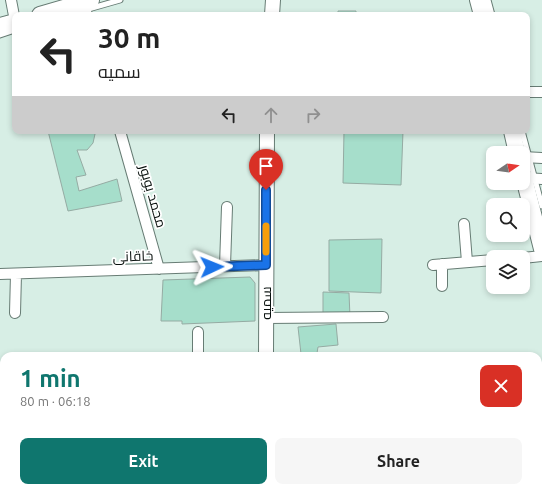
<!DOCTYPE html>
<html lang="en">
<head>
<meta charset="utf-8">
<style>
	body { margin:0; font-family:Ubuntu,Cairo,sans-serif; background:#f6f6f6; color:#222; height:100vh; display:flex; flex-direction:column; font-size:15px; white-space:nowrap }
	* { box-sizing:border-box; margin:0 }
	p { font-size:13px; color:#767676 }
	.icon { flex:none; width:22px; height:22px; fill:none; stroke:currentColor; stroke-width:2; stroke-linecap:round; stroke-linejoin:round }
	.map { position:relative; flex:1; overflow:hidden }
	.sheet { position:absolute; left:0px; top:352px; width:542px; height:140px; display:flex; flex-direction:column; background:#fff; border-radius:12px 12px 0 0; box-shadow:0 2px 6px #0003 }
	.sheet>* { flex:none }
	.banner { position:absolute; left:12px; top:12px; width:518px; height:122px; border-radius:8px; box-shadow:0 2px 6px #0003; background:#fff; color:#222; overflow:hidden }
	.needle { width:26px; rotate:77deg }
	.controls { position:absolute; left:486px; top:146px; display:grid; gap:8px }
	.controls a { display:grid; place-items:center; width:44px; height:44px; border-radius:8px; background:#fff; box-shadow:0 2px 6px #0003; font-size:20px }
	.pin { position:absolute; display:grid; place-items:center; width:34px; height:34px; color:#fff; margin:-41px -17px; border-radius:50% 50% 50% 0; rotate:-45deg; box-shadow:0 0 4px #0007 }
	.pin .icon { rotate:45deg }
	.me { position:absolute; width:44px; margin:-22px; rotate:88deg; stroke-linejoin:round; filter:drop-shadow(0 0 3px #0008) }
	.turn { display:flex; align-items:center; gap:14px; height:84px; padding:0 20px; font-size:18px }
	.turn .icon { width:52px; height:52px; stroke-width:2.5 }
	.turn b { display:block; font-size:28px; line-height:34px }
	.lanes { display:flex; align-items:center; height:38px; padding:0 20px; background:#0003; justify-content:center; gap:20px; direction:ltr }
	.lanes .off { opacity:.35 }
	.round { display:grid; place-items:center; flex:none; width:42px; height:42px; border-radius:8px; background:#f6f6f6 }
	.headline { display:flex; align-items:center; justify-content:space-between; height:68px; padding:0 20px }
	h1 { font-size:24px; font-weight:700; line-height:30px; color:#0f766e }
	.cta { display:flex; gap:8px; margin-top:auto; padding:8px 20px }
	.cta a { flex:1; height:46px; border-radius:8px; background:#0f766e; color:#fff; font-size:16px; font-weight:700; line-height:46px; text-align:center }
	.cta a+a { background:#f6f6f6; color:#222 }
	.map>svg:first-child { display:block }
	.building { fill:#a6decb; stroke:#95aba3 }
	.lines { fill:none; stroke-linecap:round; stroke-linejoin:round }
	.service-casing { stroke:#677c74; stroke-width:7 }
	.minor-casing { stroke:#677c74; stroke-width:12 }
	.secondary-casing { stroke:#677c74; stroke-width:16 }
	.primary-casing { stroke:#677c74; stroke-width:18 }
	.service { stroke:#fff; stroke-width:5 }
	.minor { stroke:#fff; stroke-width:10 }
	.secondary { stroke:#fff; stroke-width:14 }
	.primary { stroke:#fff; stroke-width:16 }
	.route-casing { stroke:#114b97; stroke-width:10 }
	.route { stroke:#1a73e8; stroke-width:7 }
	.slow { stroke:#f59e0b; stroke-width:7 }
	.labels { text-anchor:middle; stroke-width:3.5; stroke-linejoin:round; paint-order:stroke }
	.street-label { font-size:14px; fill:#09110e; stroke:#fff }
</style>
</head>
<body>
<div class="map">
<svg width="542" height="492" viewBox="0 0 542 492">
	<rect width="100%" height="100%" fill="#d7eee5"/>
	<path class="building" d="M338 11H356V15H338Z
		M48 131H92L95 134 93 143 87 150H77L86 175 76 177 79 191 117 179 122 201 68 211Z
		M344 131H403L401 185 343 183Z
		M382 239 381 293 329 291V240Z
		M250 277 255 283V321L182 324V321H161L163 280Z
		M323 292 349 293 350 317H323Z
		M336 324 338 345 318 347 317 353 301 354 298 327Z"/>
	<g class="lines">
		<g class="service-casing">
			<path id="service" d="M488 0 492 15
				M71 14 120 0
				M0 35 15 30
				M522 131 542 206"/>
		</g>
		<g class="minor-casing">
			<path id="minor" d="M11 0 15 21
				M83 0 87 15
				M527 92H542
				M120 131 159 269
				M523 157 542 158
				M524 178 542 179
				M464 224 467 262
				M523 258 542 256
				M433 265 493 260
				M225 266 227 207
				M0 274 266 265
				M442 286V264
				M15 313 16 274
				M266 318 383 317
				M198 332V356
				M139 488V492
				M414 488V492
				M496 488V492"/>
		</g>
		<g class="secondary-casing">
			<path id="secondary" d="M272 15 273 0
				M266 356 267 131
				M538 424H542
				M0 441H4
				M265 492V488"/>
		</g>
		<g class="primary-casing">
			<path id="primary" d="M478 0 482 15
				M40 15 91 0
				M0 26 15 22
				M512 131 517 153
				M523 174 542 249"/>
		</g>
		<use href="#service" class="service"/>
		<use href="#minor" class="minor"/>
		<use href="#secondary" class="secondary"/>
		<use href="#primary" class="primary"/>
	</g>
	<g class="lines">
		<g class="route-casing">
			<path id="route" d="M212 267 266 265V190"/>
		</g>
		<use href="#route" class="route"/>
		<path class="slow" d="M266 252V226"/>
	</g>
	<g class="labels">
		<g class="street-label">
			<text transform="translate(153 196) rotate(74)" y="5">محمد بوبور</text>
			<text transform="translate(133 256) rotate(-2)" y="5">خاقانی</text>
			<text transform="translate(266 303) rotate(-90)" y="5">سمیه</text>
		</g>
	</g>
</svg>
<div class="controls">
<a><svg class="needle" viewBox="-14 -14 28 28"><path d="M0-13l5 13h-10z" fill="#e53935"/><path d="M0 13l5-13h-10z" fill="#767676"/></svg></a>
<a><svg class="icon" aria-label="search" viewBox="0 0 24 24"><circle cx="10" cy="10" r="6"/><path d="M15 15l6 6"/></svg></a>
<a><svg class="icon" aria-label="layers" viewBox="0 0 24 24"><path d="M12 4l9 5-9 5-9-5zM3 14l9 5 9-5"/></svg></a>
</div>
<div class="pin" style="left:266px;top:190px;background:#d93025"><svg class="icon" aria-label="arrive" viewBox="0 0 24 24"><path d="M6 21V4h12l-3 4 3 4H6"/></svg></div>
<svg class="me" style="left:212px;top:267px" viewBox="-20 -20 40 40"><path d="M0-17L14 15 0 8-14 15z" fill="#1a73e8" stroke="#fff" stroke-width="4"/></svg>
<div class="banner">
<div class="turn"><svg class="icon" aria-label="left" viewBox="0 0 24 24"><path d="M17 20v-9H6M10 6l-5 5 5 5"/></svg><div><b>30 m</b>سمیه</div></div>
<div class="lanes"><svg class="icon" aria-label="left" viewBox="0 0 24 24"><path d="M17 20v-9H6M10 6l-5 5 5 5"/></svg><svg class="icon off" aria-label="ahead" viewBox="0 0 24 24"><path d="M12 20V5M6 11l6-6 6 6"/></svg><svg class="icon off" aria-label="right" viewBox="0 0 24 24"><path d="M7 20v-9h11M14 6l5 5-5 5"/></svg></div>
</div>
<section class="sheet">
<div class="headline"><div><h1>1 min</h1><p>80 m · 06:18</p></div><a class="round" style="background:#d93025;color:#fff"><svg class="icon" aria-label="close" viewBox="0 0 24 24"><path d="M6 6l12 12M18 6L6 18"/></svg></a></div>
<div class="cta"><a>Exit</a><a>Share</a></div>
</section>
</div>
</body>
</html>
